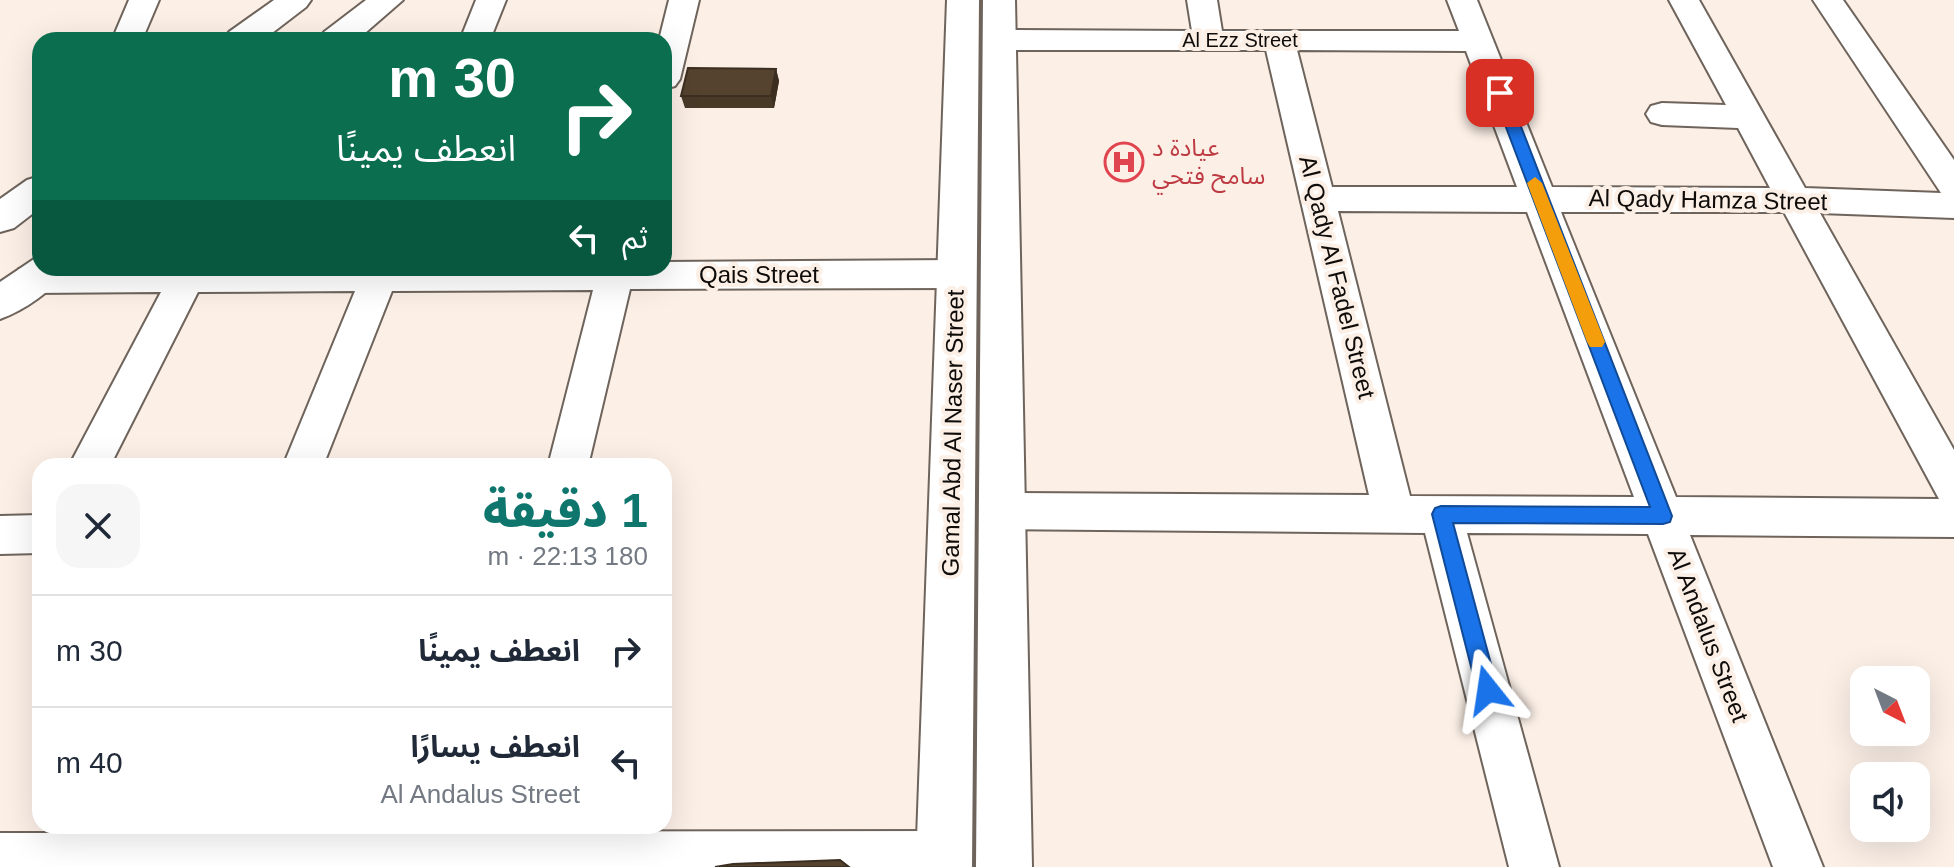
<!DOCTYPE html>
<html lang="ar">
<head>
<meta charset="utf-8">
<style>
	body { margin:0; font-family:Helvetica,"Noto Sans Arabic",sans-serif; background:#f6f6f7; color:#1f2937; direction:rtl; height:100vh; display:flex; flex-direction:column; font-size:30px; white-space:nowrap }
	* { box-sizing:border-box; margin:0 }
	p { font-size:26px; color:#747a83 }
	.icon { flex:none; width:44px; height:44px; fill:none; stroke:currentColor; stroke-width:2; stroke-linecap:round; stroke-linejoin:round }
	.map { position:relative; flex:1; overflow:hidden; direction:ltr }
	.sheet { position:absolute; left:32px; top:458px; width:640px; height:376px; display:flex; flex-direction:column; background:#fff; border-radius:24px; box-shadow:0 8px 32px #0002; direction:rtl }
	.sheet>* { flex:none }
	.top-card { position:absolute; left:32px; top:32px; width:640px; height:244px; border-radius:24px; box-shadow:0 8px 32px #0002; direction:rtl; background:#0b6e4f; color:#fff; overflow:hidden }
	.needle { width:52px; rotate:138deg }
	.tools { position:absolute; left:1850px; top:666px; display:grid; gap:16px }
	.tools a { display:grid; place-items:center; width:80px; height:80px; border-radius:16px; background:#fff; box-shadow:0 8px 32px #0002; font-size:40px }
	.pin { position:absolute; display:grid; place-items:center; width:68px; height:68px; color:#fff; margin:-34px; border-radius:16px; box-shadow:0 4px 12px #0006 }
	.me { position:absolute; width:88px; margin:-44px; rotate:345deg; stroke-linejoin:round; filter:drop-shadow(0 0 6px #0008) }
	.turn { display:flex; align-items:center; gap:28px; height:168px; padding:0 24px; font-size:36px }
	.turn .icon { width:104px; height:104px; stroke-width:2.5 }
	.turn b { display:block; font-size:56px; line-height:68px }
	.then { display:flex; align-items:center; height:76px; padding:0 24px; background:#0003; gap:16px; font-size:30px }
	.round { display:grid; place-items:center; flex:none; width:84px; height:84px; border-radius:24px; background:#f6f6f7 }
	.headline { display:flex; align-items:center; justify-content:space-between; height:136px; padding:0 24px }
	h1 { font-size:48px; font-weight:800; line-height:60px; color:#0f766e }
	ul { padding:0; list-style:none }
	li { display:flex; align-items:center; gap:24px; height:112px; padding:0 24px; border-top:2px solid #e0e1e3 }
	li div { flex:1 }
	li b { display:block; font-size:30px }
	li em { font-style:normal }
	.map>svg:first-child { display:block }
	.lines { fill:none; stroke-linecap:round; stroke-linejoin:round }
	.street-casing { stroke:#6e645c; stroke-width:4 }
	.primary-casing { stroke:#6e645c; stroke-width:4 }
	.street { fill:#fff; fill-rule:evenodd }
	.primary { fill:#fff; fill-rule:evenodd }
	.wall { fill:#493a28 }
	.shaded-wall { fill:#3c2f21 }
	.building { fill:#55432f; stroke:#3c2f21; stroke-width:2 }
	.route { fill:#1a73e8; stroke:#114b97; stroke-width:2 }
	.slow { fill:#f59e0b }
	.labels { text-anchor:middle; stroke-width:8; stroke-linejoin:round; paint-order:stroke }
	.far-street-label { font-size:20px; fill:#0f0b09; stroke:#fbefe6 }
	.health-label { font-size:24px; fill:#be3a42; stroke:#fbefe6; text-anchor:start }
	.street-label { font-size:24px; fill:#0f0b09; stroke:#fbefe6 }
</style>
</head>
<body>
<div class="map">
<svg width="1954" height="867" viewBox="0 0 1954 867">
	<rect width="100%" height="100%" fill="#fbefe6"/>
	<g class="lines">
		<g class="street-casing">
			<path id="street" d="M129 0H159L142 40H112Z
				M476 0H506L490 40H460Z
				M669 0H699L680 79 675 86 664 89V40H659Z
				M1187 0H1217L1222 31H1459L1447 0H1477L1552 187 1770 188 1738 128 1662 125 1651 122 1646 114 1651 106 1662 103 1726 105 1669 0H1699L1805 188 1941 193 1813 0H1843L1954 160V218L1820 213 1954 450V537L1690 535 1823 867H1773L1648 534 1467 533 1559 867H1509L1425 533 1002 529 987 524 981 511 987 498 1002 493 1369 495 1266 50H999L988 47 984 40 988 33 999 30 1192 31ZM1297 50 1466 51 1517 187H1332ZM1338 211 1527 212 1634 497 1410 496ZM1561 212H1784L1939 499 1676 497Z
				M957 260 970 264 975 274 970 284 957 288 630 289 588 466H548L593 290 392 291 323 466H283L355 291 198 292 110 466H69L161 292 32 293 19 289 14 279 19 269 40 265V268H664V262Z
				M40 515V553L0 554V516Z
				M133 826H183L180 832 944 831 962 838 969 856 965 867H0V833H131Z"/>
		</g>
		<g class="primary-casing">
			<path id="primary" d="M274 0H311L306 7 263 40H224L229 32Z
				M366 0H403L357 40H319L324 32Z
				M947 0H979L972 867H916Z
				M983 0H1015L1032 867H976Z
				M40 176V208L14 228 0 232V199L27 180Z
				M40 255V268H67C55 290 23 311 0 319V282Z"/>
		</g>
		<use href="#street" class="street"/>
		<use href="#primary" class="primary"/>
	</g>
	<path class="wall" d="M776 69 779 81 774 108H685L681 96Z"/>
	<path class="shaded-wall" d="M776 69 779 81 774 108 771 96Z"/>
	<path class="building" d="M688 68 776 69 771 96H681Z
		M840 860 849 867H715L733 864Z"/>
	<path class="route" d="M1500 88 1508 93 1672 516 1670 522 1663 524 1453 523 1498 690 1495 698 1488 701 1480 698 1477 690 1432 514 1435 508 1441 506 1650 507 1493 93Z"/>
	<path class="slow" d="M1535 177 1542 183 1605 342 1602 347H1590L1587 342 1527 183Z"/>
	<defs>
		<g id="hospital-ring" transform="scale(2)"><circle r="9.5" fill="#fbefe6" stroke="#e0444e" stroke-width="1.5"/><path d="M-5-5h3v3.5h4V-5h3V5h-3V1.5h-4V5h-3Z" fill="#e0444e"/></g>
	</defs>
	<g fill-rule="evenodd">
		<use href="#hospital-ring" x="1124" y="162"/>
	</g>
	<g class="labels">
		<g class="far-street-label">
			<text x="1240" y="47">Al Ezz Street</text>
		</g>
		<g class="health-label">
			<text x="1152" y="156">عيادة د<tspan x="1152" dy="28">سامح فتحي</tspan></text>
		</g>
		<g class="street-label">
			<text transform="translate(1708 200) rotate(1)" y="8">Al Qady Hamza Street</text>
			<text x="759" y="283">Qais Street</text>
			<text transform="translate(1337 277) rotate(76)" y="8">Al Qady Al Fadel Street</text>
			<text transform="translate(953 433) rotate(-89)" y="8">Gamal Abd Al Naser Street</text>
			<text transform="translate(1708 635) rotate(69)" y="8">Al Andalus Street</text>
		</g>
	</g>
</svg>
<div class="tools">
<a><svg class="needle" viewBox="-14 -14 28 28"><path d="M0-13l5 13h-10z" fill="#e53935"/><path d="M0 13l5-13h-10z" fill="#747a83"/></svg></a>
<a><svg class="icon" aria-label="sound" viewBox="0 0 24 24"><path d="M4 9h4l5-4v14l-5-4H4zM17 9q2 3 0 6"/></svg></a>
</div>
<div class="pin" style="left:1500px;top:93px;background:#d93025"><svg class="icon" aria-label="arrive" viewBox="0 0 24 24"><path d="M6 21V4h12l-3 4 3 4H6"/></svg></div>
<svg class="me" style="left:1488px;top:690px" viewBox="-20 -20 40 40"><path d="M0-17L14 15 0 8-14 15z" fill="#1a73e8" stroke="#fff" stroke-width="4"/></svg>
<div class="top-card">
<div class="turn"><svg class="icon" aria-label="right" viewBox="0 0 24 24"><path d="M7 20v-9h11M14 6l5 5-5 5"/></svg><div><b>30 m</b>انعطف يمينًا</div></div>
<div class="then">ثم<svg class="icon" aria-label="left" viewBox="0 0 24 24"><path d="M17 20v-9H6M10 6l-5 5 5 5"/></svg></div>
</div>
<section class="sheet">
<div class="headline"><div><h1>1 دقيقة</h1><p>180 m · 22:13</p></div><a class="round"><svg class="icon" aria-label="close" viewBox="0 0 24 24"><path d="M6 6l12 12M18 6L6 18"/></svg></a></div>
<ul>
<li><svg class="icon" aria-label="right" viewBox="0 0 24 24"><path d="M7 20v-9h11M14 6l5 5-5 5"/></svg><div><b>انعطف يمينًا</b></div><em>30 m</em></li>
<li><svg class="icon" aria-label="left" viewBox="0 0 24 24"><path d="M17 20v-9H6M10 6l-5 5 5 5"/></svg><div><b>انعطف يسارًا</b><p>Al Andalus Street</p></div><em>40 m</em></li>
</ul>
</section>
</div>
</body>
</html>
